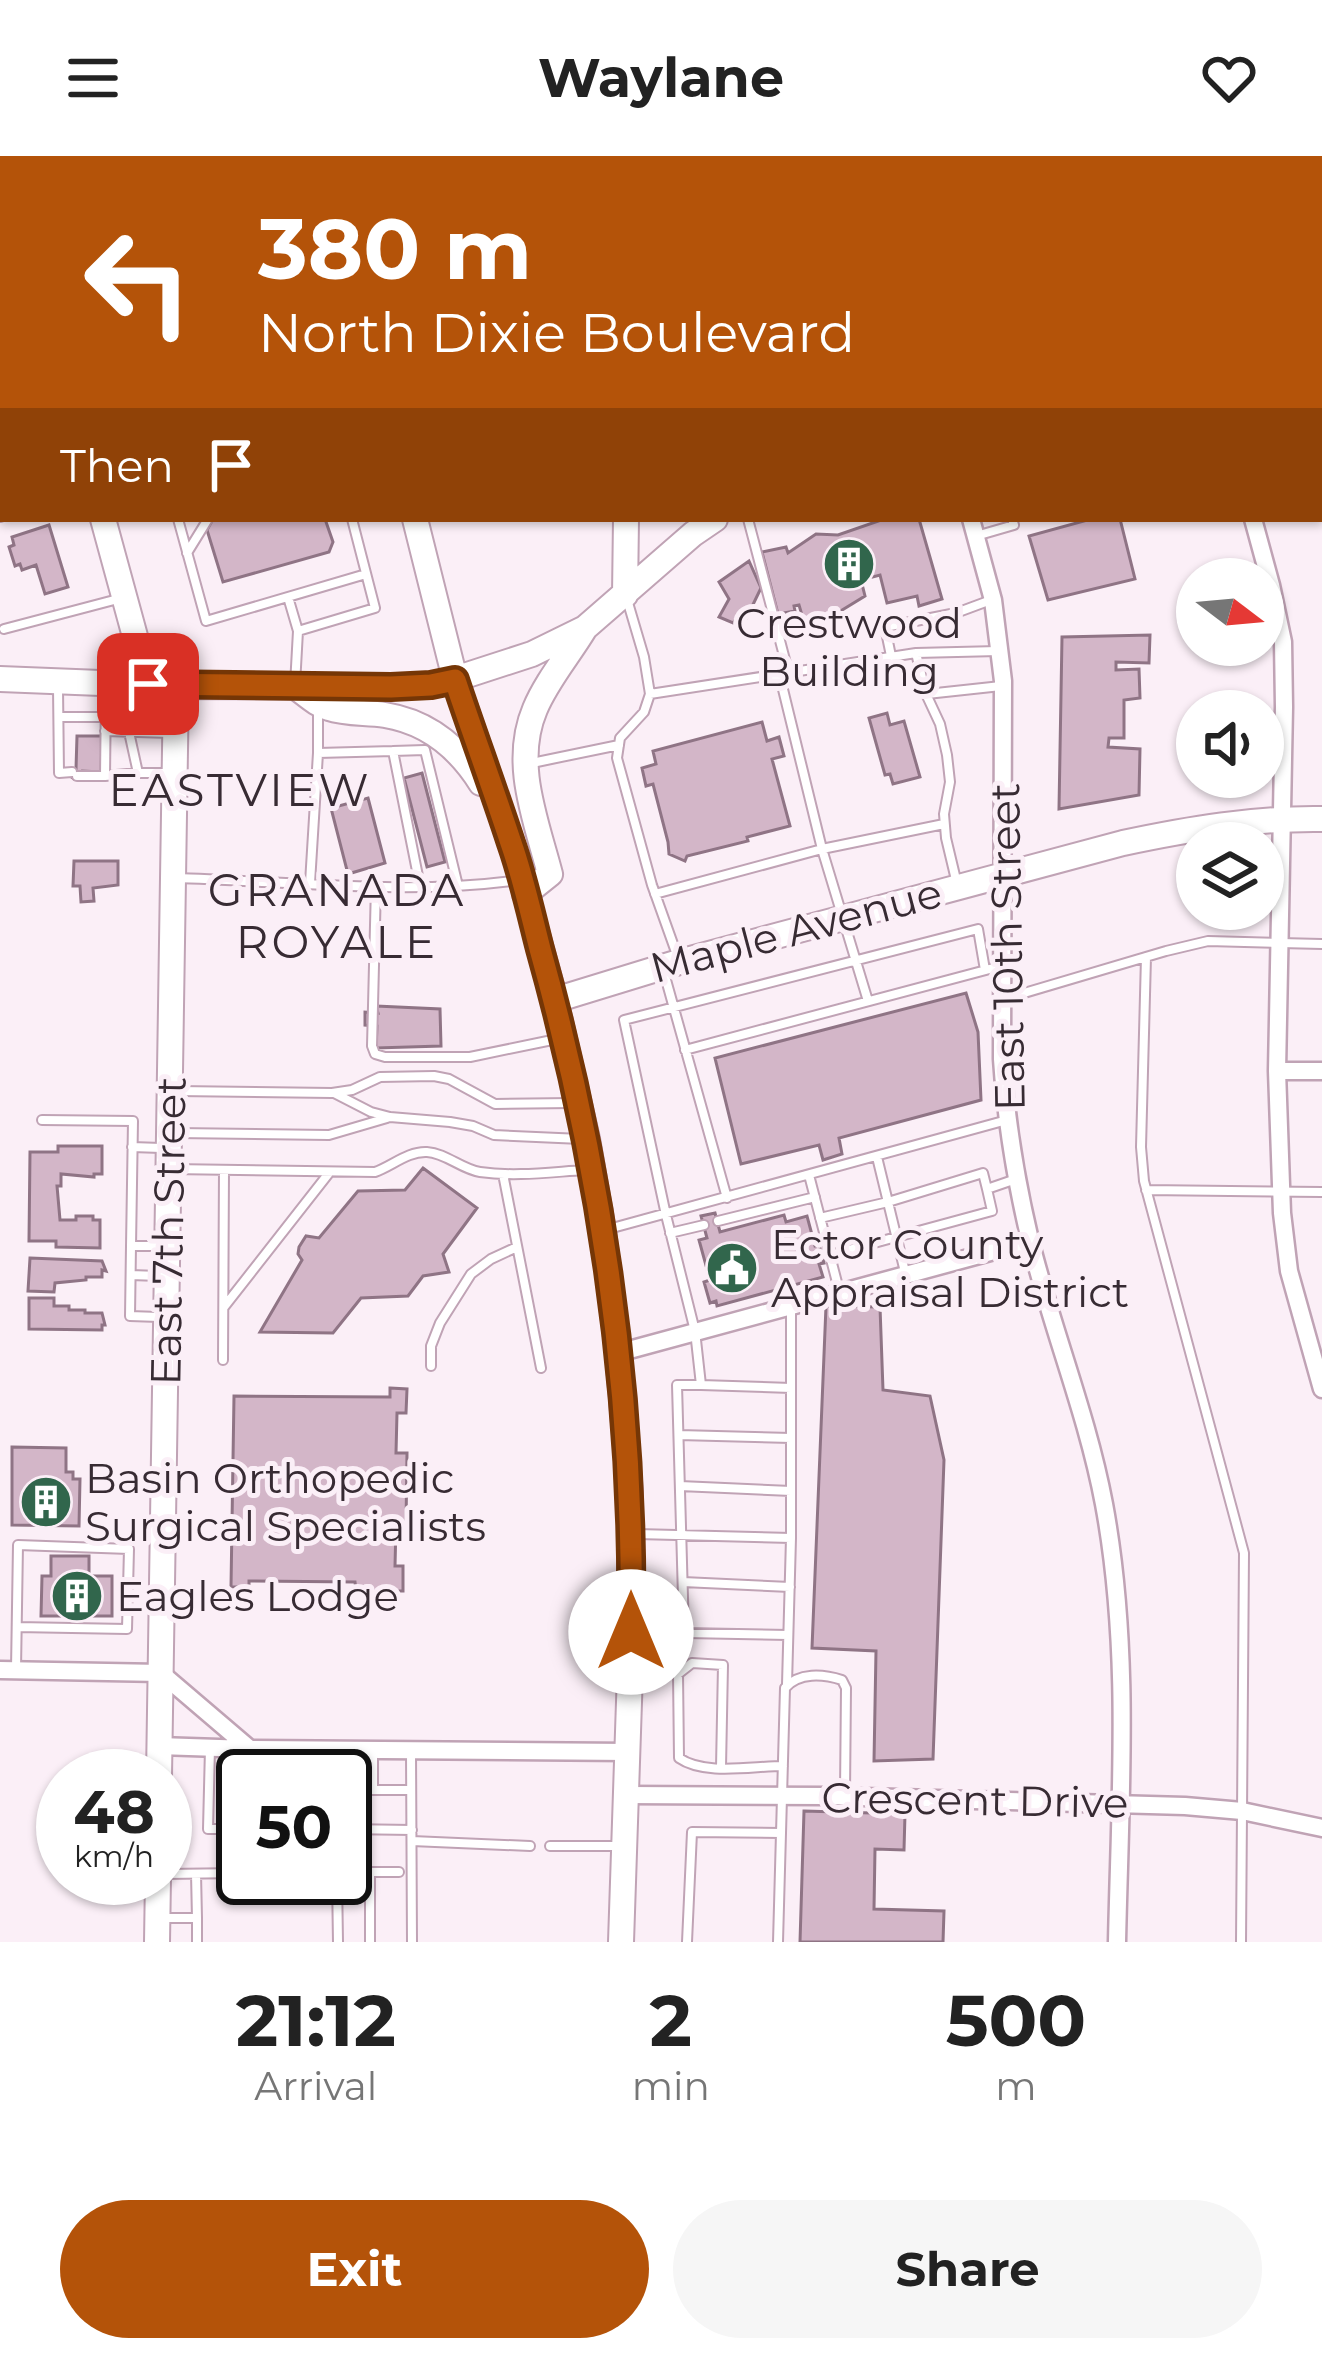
<!DOCTYPE html>
<html lang="en">
<head>
<meta charset="utf-8">
<style>
	body { margin:0; font-family:Montserrat,sans-serif; background:#f6f6f6; color:#222; height:100vh; display:flex; flex-direction:column; font-size:45px; white-space:nowrap }
	* { box-sizing:border-box; margin:0 }
	p { font-size:39px; color:#767676 }
	.icon { flex:none; width:66px; height:66px; fill:none; stroke:currentColor; stroke-width:2; stroke-linecap:round; stroke-linejoin:round }
	.map { position:relative; height:1786px; overflow:hidden }
	.details { display:flex; flex-direction:column; background:#fff; flex:1 }
	.details>* { flex:none }
	.hud { position:absolute; left:0px; top:0px; width:1323px; height:366px; box-shadow:0 3px 9px #0004; background:#b45309; color:#fff; overflow:hidden }
	.needle { width:78px; rotate:106deg }
	.controls { position:absolute; left:1176px; top:402px; display:grid; gap:24px }
	.controls a { display:grid; place-items:center; width:108px; height:108px; border-radius:50%; background:#fff; box-shadow:0 3px 9px #0004; font-size:60px }
	.speed { position:absolute; left:36px; top:1593px; display:flex; gap:24px; font-size:60px; font-weight:700; text-align:center }
	.speed>* { display:grid; place-content:center; width:156px; height:156px; border-radius:50%; background:#fff; box-shadow:0 3px 9px #0004; line-height:1 }
	.speed small { font-size:30px; font-weight:400 }
	.speed .limit { border:6px solid #111; border-radius:18px; background:#fff; color:#111 }
	.pin { position:absolute; display:grid; place-items:center; width:102px; height:102px; color:#fff; margin:-51px; border-radius:24px; box-shadow:0 6px 18px #0006 }
	.me { position:absolute; width:132px; margin:-66px; rotate:0deg; stroke-linejoin:round; filter:drop-shadow(0 0 9px #0008) }
	.turn { display:flex; align-items:center; gap:42px; height:252px; padding:0 60px; font-size:54px }
	.turn .icon { width:156px; height:156px; stroke-width:2.5 }
	.turn b { display:block; font-size:84px; line-height:102px }
	.then { display:flex; align-items:center; height:114px; padding:0 60px; background:#0003; gap:24px; font-size:45px }
	.eta { display:flex; justify-content:space-evenly; align-items:center; height:204px; text-align:center }
	.eta b { font-size:72px; font-weight:700; line-height:84px }
	.primary-button { display:flex; gap:24px; margin-top:auto; padding:24px 60px }
	.primary-button a { flex:1; height:138px; border-radius:72px; background:#b45309; color:#fff; font-size:48px; font-weight:700; line-height:138px; text-align:center }
	.primary-button a+a { background:#f6f6f6; color:#222 }
	header { display:flex; justify-content:space-between; align-items:center; height:156px; padding:0 60px; background:#fff; font-size:54px; font-weight:700 }
	.map>svg:first-child { display:block }
	.building { fill:#d3b6c8; stroke:#8f7485; stroke-width:3 }
	.lines { fill:none; stroke-linecap:round; stroke-linejoin:round }
	.lane-casing { stroke:#c0a3b5; stroke-width:12 }
	.street-casing { stroke:#c0a3b5; stroke-width:21 }
	.secondary-casing { stroke:#c0a3b5; stroke-width:28 }
	.lane { stroke:#fff; stroke-width:8 }
	.street { stroke:#fff; stroke-width:16 }
	.secondary { stroke:#fff; stroke-width:24 }
	.route-casing { stroke:#753606; stroke-width:30 }
	.route { stroke:#b45309; stroke-width:21 }
	.labels { text-anchor:middle; stroke-width:10; stroke-linejoin:round; paint-order:stroke }
	.poi-label { font-size:42px; fill:#372b33; stroke:#fbeff7; text-anchor:start }
	.street-label { font-size:42px; fill:#372b33; stroke:#fbeff7 }
	.neighbourhood-label { font-size:45px; letter-spacing:3px; fill:#372b33; stroke:#fbeff7 }
</style>
</head>
<body>
<header><svg class="icon" aria-label="menu" viewBox="0 0 24 24"><path d="M4 6h16M4 12h16M4 18h16"/></svg>Waylane<svg class="icon" aria-label="heart" viewBox="0 0 24 24"><path d="M12 20l-8-8c-3-5 5-10 8-4 3-6 11-1 8 4z"/></svg></header>
<div class="map">
<svg width="1322" height="1786" viewBox="0 0 1322 1786">
	<rect width="100%" height="100%" fill="#fbeff7"/>
	<path class="building" d="M213 363H325L333 386 329 396 223 426 207 374Z
		M884 363H919L942 443 919 450 917 440 887 447 880 419 861 424 865 440 834 459 814 458 804 466 799 449 794 450 795 455 778 458 762 396 786 391 788 397 816 378 838 379Z
		M1091 363H1120L1135 423 1048 444 1029 380Z
		M49 369 68 431 45 438 36 409 22 414 20 408 15 410 9 391 14 389 12 381Z
		M749 405 761 432 747 461 741 456 733 467 719 461 729 443 719 426Z
		M1150 479 1149 507 1116 506V514L1139 513 1140 542 1124 544V582H1109L1108 591 1140 593 1139 639 1059 653 1062 481Z
		M887 557 890 569 904 565 920 621 893 628 890 618 885 619 869 562Z
		M762 566 767 585 779 581 784 600 772 603 790 670 747 681 748 685 687 700 685 705 669 698 668 686 653 628 646 630 642 612 656 608 653 595Z
		M77 580H102L101 616 82 615 74 623 69 619 76 613Z
		M422 617 445 706 427 711 404 622Z
		M368 642 385 707 348 718 331 652Z
		M74 705H118V729L93 732 94 745 81 746 80 730H73Z
		M966 837 978 876 981 944 839 982 842 998 823 1004 819 989 741 1008 715 902Z
		M376 850 440 853 441 890 376 892 377 870 365 869V856L378 857Z
		M58 990H102V1018H94V1021L61 1018V1030H57L60 1064H76V1060H93V1064H100V1092L56 1091V1085H29L30 996H58Z
		M423 1012 477 1052 443 1098 449 1116 423 1120 408 1140 361 1142 333 1177 260 1176 302 1104 298 1098 299 1091 306 1080 319 1082 358 1035 405 1034Z
		M715 1057 720 1076 784 1059 786 1066 807 1060 815 1090 819 1089 824 1107 819 1108 823 1121 717 1150 716 1145 710 1147 704 1126 710 1124 699 1084 707 1082 701 1060Z
		M30 1102 102 1105 106 1115 102 1114V1121H86V1124L55 1127 54 1136 28 1135Z
		M29 1142H54V1150H69V1154H85V1157H102L105 1169H102V1174L29 1173Z
		M826 1150 880 1151 883 1234 930 1240 944 1304 933 1603 874 1605 876 1495 812 1492Z
		M390 1232 407 1233 406 1257H397L396 1297H407L406 1369H396L395 1410H403V1435H356L355 1426 249 1425V1431H231L234 1240 390 1241Z
		M12 1291 66 1292V1316H73V1323H80L79 1370 12 1369Z
		M51 1400H89V1420H112V1460H41L42 1420H51Z
		M804 1655 905 1658 904 1694 875 1693 874 1753 944 1755 943 1786H800Z"/>
	<g class="lines">
		<g class="lane-casing">
			<path id="lane" d="M58 0 59 3
				M215 0 216 3
				M270 0 272 3
				M253 3 264 0
				M0 118 3 117
				M0 168 3 179
				M0 228 3 227
				M0 286 3 285
				M0 361 3 360
				M178 363 206 465 366 418
				M748 363 788 515
				M976 380 1014 369 1012 363
				M187 397 208 363
				M626 440 644 501 650 538
				M288 441 298 475
				M4 473 118 443
				M916 497 926 538 940 568 947 599 950 626 944 658 946 682 957 728
				M891 500 885 471 956 457 991 444
				M295 529 298 475 375 452 352 363
				M58 532 59 617 72 616
				M927 538 1001 530
				M318 554V597
				M59 561H105
				M105 575 170 577
				M129 576 138 617H167
				M393 595 425 594 458 730
				M532 607 619 589
				M77 620H105L106 535
				M105 620 138 617
				M175 722C289 725 406 740 519 724
				M310 727 318 597 393 595 420 730
				M376 729 372 890 375 898 385 901H470L562 882
				M655 738 822 693 779 517
				M677 799 652 729 617 602 620 582 644 556 650 538 916 497 998 495
				M1146 801 1141 991 1144 1025 1244 1397 1241 1786
				M663 813 727 1042
				M1004 843 1166 795 1208 785 1322 788
				M868 845 822 693 944 668
				M685 894 1001 810
				M177 935 332 937 352 934 380 921 434 920 449 923 495 948 572 947
				M334 937 371 956 390 961 450 966 473 970 494 979 581 983
				M42 964 133 965 131 1090H160
				M176 977 329 979 387 962
				M132 991 161 992
				M877 1001 905 1116
				M171 1013 375 1016C392 1010 408 995 427 996 446 997 461 1013 480 1016 515 1021 551 1016 585 1014
				M503 1018 541 1212
				M809 1019 839 1134
				M1146 1034 1322 1036
				M820 1062 888 1046 983 1017 987 1033 1016 1023
				M718 1065 815 1041
				M605 1074 1007 964
				M670 1077 704 1069
				M131 1090 130 1160 159 1161
				M830 1099 992 1055 987 1033
				M131 1119 159 1120
				M224 1151 329 1017
				M223 1204 224 1014
				M431 1210V1190L440 1167 471 1118 491 1103 517 1091
				M791 1232 701 1229 695 1175 666 1059 624 864 978 773 985 814
				M679 1279 791 1282
				M680 1330 791 1335
				M637 1378 791 1382
				M683 1426 790 1431
				M633 1476 788 1479
				M684 1477 677 1229H701
				M16 1513 18 1389 129 1393 127 1473 17 1471
				M787 1528 791 1382V1153
				M210 1592 208 1673H243
				M411 1596 412 1786
				M721 1611 723 1509 692 1507 678 1518 679 1602C705 1620 752 1610 783 1610
				M345 1634H411
				M373 1634V1595
				M345 1673 412 1674
				M412 1685 530 1690
				M550 1690H622
				M345 1716H399
				M165 1718 243 1717
				M196 1718 197 1762
				M337 1722 338 1786
				M164 1762H197V1786
				M370 1786V1716
				M687 1786 692 1676 781 1677
				M778 1786 785 1532C799 1516 823 1518 842 1524L846 1532 845 1637"/>
		</g>
		<g class="street-casing">
			<path id="street" d="M1269 0 1270 3
				M141 3 151 0
				M482 3 492 0
				M1008 3 1010 0
				M0 41 3 40
				M971 363 993 444 1003 525 1002 903C1006 964 1016 1025 1030 1084 1052 1173 1087 1258 1104 1348 1131 1493 1120 1640 1117 1786
				M1253 363 1271 429 1283 486 1284 551 1277 915 1282 1057 1289 1115 1322 1233
				M1277 915H1322
				M618 1197 1031 1085
				M0 1514 161 1517 250 1593 629 1596
				M159 1590 249 1593
				M626 1639 827 1640 1185 1650 1242 1655 1322 1672"/>
		</g>
		<g class="secondary-casing">
			<path id="secondary" d="M5 0V3
				M317 0 318 3
				M634 3V0
				M1320 185 1322 184
				M103 363 148 528
				M415 363 455 523 512 688 555 844 587 983 603 1075 618 1197 630 1337V1516L621 1786
				M625 439 626 363
				M0 523 176 530 391 531 431 529 455 523 532 498 585 472 693 378 715 363
				M297 532C307 539 317 549 329 552 346 558 367 556 385 559 428 566 459 592 481 627
				M525 738 550 718C536 664 512 607 535 553 547 524 569 499 585 472
				M555 844 679 806 1123 687C1189 673 1254 662 1322 663
				M159 1620 176 530
				M157 1786 158 1722"/>
		</g>
		<use href="#lane" class="lane"/>
		<use href="#street" class="street"/>
		<use href="#secondary" class="secondary"/>
	</g>
	<g class="lines">
		<g class="route-casing">
			<path id="route" d="M148 528 391 531 431 529 455 524C473 578 493 632 511 687 523 721 531 758 540 793 602 1015 635 1244 631 1476"/>
		</g>
		<use href="#route" class="route"/>
	</g>
	<defs>
		<g id="building-disc" transform="scale(2.7)"><circle r="9.5" fill="#31664c" stroke="#fbeff7"/><path d="M-4-6H4V6H1V3H-1V6H-4ZM-2.5-4.3h1.7v1.8h-1.7ZM.8-4.3h1.7v1.8H.8ZM-2.5-1h1.7V.8h-1.7ZM.8-1h1.7V.8H.8Z" fill="#fff"/></g>
		<g id="civic-disc" transform="scale(2.7)"><circle r="9.5" fill="#31664c" stroke="#fbeff7"/><path d="M-.6-6.5H3V-4.5H.6V-3L4-1V1h2V6H-6V1h2V-1L-.6-3ZM-1.2 2.5V6h2.4V2.5Z" fill="#fff"/></g>
	</defs>
	<g fill-rule="evenodd">
		<use href="#building-disc" x="849" y="408"/>
		<use href="#civic-disc" x="732" y="1112"/>
		<use href="#building-disc" x="46" y="1346"/>
		<use href="#building-disc" x="77" y="1440"/>
	</g>
	<g class="labels">
		<g class="poi-label">
			<text x="849" y="482" text-anchor="middle">Crestwood<tspan x="849" dy="48">Building</tspan></text>
			<text x="771" y="1103">Ector County<tspan x="771" dy="48">Appraisal District</tspan></text>
			<text x="85" y="1337">Basin Orthopedic<tspan x="85" dy="48">Surgical Specialists</tspan></text>
			<text x="116" y="1455">Eagles Lodge</text>
		</g>
		<g class="street-label">
			<text transform="translate(796 774) rotate(-15)" y="15">Maple Avenue</text>
			<text transform="translate(1007 791) rotate(-91)" y="15">East 10th Street</text>
			<text transform="translate(168 1075) rotate(-89)" y="15">East 7th Street</text>
			<text transform="translate(975 1644) rotate(1)" y="15">Crescent Drive</text>
		</g>
		<g class="neighbourhood-label">
			<text x="240" y="650">EASTVIEW</text>
			<text x="337" y="750">GRANADA<tspan x="337" dy="52">ROYALE</tspan></text>
		</g>
	</g>
</svg>
<div class="controls">
<a><svg class="needle" viewBox="-14 -14 28 28"><path d="M0-13l5 13h-10z" fill="#e53935"/><path d="M0 13l5-13h-10z" fill="#767676"/></svg></a>
<a><svg class="icon" aria-label="sound" viewBox="0 0 24 24"><path d="M4 9h4l5-4v14l-5-4H4zM17 9q2 3 0 6"/></svg></a>
<a><svg class="icon" aria-label="layers" viewBox="0 0 24 24"><path d="M12 4l9 5-9 5-9-5zM3 14l9 5 9-5"/></svg></a>
</div>
<div class="speed"><div>48<small>km/h</small></div><div class="limit">50</div></div>
<div class="pin" style="left:148px;top:528px;background:#d93025"><svg class="icon" aria-label="arrive" viewBox="0 0 24 24"><path d="M6 21V4h12l-3 4 3 4H6"/></svg></div>
<svg class="me" style="left:631px;top:1476px" viewBox="-20 -20 40 40"><circle r="19" fill="#fff"/><path d="M0-13L10 11 0 6-10 11z" fill="#b45309"/></svg>
<div class="hud">
<div class="turn"><svg class="icon" aria-label="left" viewBox="0 0 24 24"><path d="M17 20v-9H6M10 6l-5 5 5 5"/></svg><div><b>380 m</b>North Dixie Boulevard</div></div>
<div class="then">Then<svg class="icon" aria-label="arrive" viewBox="0 0 24 24"><path d="M6 21V4h12l-3 4 3 4H6"/></svg></div>
</div>
</div>
<section class="details">
<div class="eta">
<div><b>21:12</b><p>Arrival</p></div>
<div><b>2</b><p>min</p></div>
<div><b>500</b><p>m</p></div>
</div>
<div class="primary-button"><a>Exit</a><a>Share</a></div>
</section>
</body>
</html>
